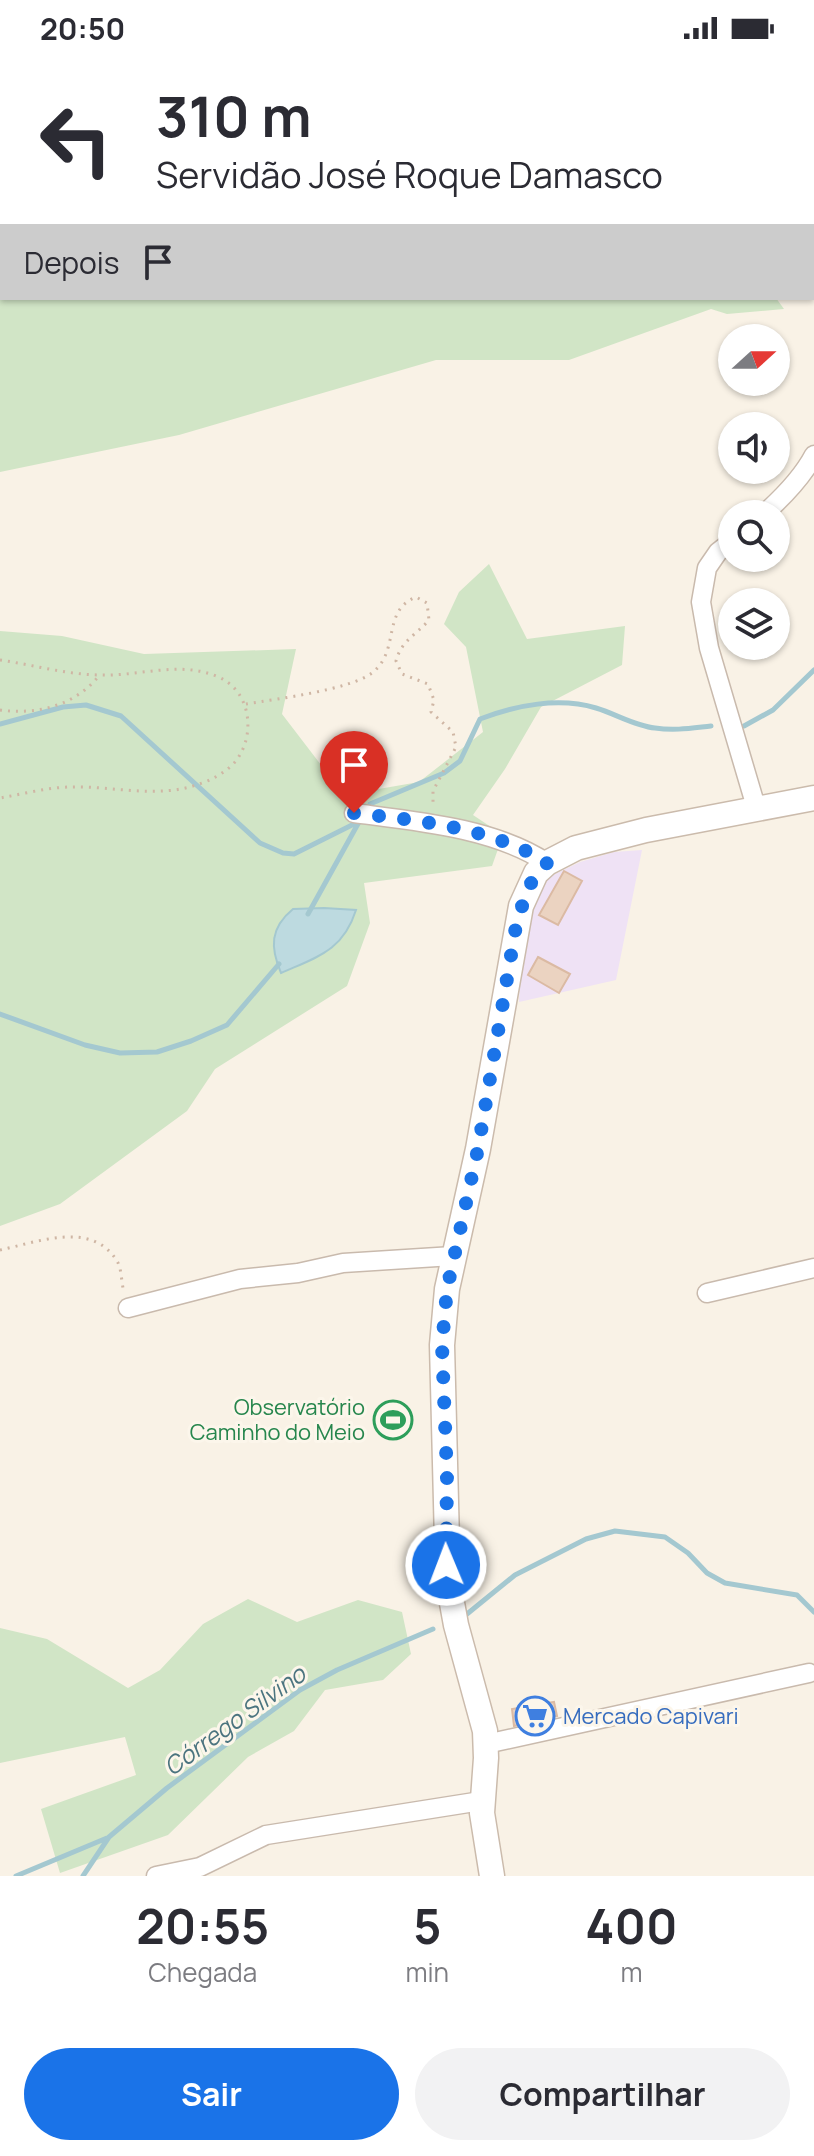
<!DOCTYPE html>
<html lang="pt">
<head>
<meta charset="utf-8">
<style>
	body { margin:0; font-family:Manrope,sans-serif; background:#f2f2f3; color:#2b2b33; height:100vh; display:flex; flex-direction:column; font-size:30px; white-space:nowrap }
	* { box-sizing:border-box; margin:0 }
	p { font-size:26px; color:#7c7c81 }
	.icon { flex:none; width:44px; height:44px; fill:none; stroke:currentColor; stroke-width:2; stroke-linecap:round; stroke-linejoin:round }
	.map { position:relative; height:1820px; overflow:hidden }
	.drawer { display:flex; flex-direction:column; background:#fff; flex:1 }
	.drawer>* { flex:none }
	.banner { position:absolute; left:0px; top:0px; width:814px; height:244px; box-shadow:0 2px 6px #0004; background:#fff; color:#2b2b33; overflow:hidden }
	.needle { width:52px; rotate:69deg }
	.buttons { position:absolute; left:718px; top:268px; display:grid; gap:16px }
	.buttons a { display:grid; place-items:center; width:72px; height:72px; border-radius:50%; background:#fff; box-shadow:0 2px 6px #0004; font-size:40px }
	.pin { position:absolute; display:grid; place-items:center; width:68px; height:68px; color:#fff; margin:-82px -34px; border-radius:50% 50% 50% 0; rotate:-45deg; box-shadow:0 0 8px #0007 }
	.pin .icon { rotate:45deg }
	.me { position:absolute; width:88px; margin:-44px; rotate:359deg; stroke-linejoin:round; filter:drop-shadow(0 0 6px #0008) }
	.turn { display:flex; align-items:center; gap:28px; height:168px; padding:0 24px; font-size:36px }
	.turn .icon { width:104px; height:104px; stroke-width:2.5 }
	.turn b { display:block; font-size:56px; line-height:68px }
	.then { display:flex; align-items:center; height:76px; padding:0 24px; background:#0003; gap:16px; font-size:30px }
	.eta { display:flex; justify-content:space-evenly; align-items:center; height:136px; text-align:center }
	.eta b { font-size:48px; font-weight:700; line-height:56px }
	.button { display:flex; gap:16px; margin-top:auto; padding:16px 24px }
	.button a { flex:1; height:92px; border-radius:48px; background:#1a73e8; color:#fff; font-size:32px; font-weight:700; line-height:92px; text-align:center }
	.button a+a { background:#f2f2f3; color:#2b2b33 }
	.status { display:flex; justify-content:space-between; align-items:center; height:56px; padding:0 40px; background:#fff; direction:ltr }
	.status svg { height:22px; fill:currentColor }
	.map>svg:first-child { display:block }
	.education { fill:#efe2f5 }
	.green { fill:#d1e5c6 }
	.water { fill:#bddae0; stroke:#a4c8d0; stroke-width:2 }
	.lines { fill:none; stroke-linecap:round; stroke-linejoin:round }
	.stream { stroke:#a4c8d0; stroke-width:5 }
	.building { fill:#ebd3c1; stroke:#dbbaa3; stroke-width:2 }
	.street-casing { stroke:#c9baad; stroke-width:21 }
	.secondary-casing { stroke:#cbbbac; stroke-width:27 }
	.path { stroke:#cfb6a4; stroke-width:3; stroke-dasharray:2 6; stroke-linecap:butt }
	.street { stroke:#fff; stroke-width:18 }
	.secondary { stroke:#fff; stroke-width:24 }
	.route { stroke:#1a73e8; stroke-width:14; stroke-dasharray:0 25.2 }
	.labels { text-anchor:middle; stroke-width:6; stroke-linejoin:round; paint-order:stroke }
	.leisure-label { font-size:22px; fill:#27864d; stroke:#fcf6eb; text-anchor:end }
	.shop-label { font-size:22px; fill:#366cbe; stroke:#fcf6eb; text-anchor:start }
	.water-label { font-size:24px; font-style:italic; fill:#4b747f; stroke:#fcf6eb }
</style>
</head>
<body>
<div class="status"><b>20:50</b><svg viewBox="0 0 49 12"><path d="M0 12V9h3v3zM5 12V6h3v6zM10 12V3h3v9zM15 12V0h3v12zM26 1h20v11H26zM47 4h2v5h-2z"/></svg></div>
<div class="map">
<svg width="814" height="1820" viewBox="0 0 814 1820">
	<rect width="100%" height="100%" fill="#f9f2e6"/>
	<path class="education" d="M642 794 616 924 519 946 523 863 530 843 547 822 580 806 614 796Z"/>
	<path class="green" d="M0 0 709 2H2V242H776L784 253 727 258 711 253 569 304H436L179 379 0 416Z
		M814 90V241L812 91Z
		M489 508 527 583 625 570 622 609 541 651 505 713 473 759 503 779 492 810 364 827 370 867 347 930 215 1013 187 1055 60 1148 0 1170V575L62 580 144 598 296 593 282 658 344 739 419 726 483 676 466 591 444 568 459 536Z
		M248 1543 297 1566 358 1544 402 1556 411 1598 383 1624 325 1634 294 1675 248 1701 168 1779 60 1817 41 1753 136 1719 125 1681 0 1707V1572L47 1583 128 1632 160 1614 203 1568Z"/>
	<path class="water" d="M324 852 356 854C343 895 317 901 281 917 270 891 270 872 293 853Z"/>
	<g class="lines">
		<path class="stream" d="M183 0 188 2
			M579 0 581 2
			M812 41 814 40
			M0 668 63 651 86 649 121 660 260 787 283 797 294 798 358 766
			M744 670 773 654 814 614
			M370 748 444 717 460 705 480 663C516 649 559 641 596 652 616 658 635 670 655 672 675 675 692 672 711 670
			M308 858 359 766
			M0 958 85 989 120 997 157 996 191 985 227 969 279 908
			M467 1558 515 1519 586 1483 615 1475 665 1481 688 1497 707 1517 725 1527 797 1539 814 1556
			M16 1820 107 1782
			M83 1820 109 1781 167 1732 300 1634 337 1614 433 1573"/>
	</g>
	<path class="building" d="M564 815 582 825 558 869 539 859Z
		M538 901 570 918 559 937 528 919Z
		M554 1646 557 1660 514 1670 512 1653Z"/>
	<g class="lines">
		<g class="street-casing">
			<path id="street" d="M733 0 735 2
				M812 67H814
				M764 458C783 441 802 422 814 399
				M732 485 718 496 707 512 701 546 709 592 756 751
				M354 757C415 765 495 772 547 807
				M707 1237 814 1212
				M128 1252 240 1223 298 1217 343 1207 453 1200
				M486 1688 809 1617
				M156 1820 200 1811 266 1779 481 1745"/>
		</g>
		<g class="secondary-casing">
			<path id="secondary" d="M492 1820 482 1757 486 1702 485 1675 456 1569 448 1525 442 1289 447 1233 478 1093 521 850 536 817 547 807 576 792 646 774 814 742"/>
		</g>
		<path class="path" d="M0 604C34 609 68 619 102 619 140 620 179 605 216 620 251 633 257 679 235 706 226 716 212 724 199 728 159 743 113 730 72 731 49 731 23 738 0 742
			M246 648C276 643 349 634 372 617 401 594 381 555 416 541L427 547 429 564C416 579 401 585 396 605L402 618 428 628 434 644 431 656 453 676 456 691 433 735V750
			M0 654C36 659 74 650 98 621
			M0 1194C38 1186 92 1164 117 1205 122 1213 121 1226 124 1236"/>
		<use href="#street" class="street"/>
		<use href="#secondary" class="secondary"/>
	</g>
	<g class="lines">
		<path class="route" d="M354 757C415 764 495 772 547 807L528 831 516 870 478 1093 447 1233 442 1289 447 1419 446 1509"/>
	</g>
	<defs>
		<g id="stadium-ring" transform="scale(2)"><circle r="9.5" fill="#fcf6eb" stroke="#2e9e5b" stroke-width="1.5"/><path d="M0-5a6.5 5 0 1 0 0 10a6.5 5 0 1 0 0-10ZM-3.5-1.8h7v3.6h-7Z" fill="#2e9e5b"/></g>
		<g id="supermarket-ring" transform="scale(2)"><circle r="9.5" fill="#fcf6eb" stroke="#3f7fe0" stroke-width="1.5"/><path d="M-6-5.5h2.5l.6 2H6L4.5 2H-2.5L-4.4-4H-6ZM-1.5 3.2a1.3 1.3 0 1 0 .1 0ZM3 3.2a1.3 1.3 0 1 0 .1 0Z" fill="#3f7fe0"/></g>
	</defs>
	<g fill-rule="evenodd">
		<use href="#stadium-ring" x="393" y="1364"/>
		<use href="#supermarket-ring" x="535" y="1660"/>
	</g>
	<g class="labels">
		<g class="leisure-label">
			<text x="365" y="1359">Observatório<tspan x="365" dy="25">Caminho do Meio</tspan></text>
		</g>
		<g class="shop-label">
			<text x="563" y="1668">Mercado Capivari</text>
		</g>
		<g class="water-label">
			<text transform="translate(235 1665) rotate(-36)" y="8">Córrego Silvino</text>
		</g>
	</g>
</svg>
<div class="buttons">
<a><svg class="needle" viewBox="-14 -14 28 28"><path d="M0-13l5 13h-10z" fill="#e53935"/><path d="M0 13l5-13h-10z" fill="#7c7c81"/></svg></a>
<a><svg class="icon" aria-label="sound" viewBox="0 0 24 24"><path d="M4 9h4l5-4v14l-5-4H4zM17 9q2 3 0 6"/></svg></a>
<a><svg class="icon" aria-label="search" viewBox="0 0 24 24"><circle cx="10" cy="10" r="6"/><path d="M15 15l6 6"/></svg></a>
<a><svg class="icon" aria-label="layers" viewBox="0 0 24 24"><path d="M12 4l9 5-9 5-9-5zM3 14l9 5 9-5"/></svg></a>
</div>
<div class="pin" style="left:354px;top:757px;background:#d93025"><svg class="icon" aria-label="arrive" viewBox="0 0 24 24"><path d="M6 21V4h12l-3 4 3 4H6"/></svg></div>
<svg class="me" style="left:446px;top:1509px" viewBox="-20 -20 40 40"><circle r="17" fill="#1a73e8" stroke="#fff" stroke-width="3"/><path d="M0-11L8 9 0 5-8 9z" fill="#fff"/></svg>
<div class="banner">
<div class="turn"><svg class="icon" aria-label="left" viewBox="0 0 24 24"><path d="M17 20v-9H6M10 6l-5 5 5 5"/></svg><div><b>310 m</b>Servidão José Roque Damasco</div></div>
<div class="then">Depois<svg class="icon" aria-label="arrive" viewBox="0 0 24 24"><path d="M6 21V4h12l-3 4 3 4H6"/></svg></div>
</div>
</div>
<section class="drawer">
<div class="eta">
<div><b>20:55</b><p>Chegada</p></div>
<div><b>5</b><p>min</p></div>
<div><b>400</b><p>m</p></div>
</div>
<div class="button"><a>Sair</a><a>Compartilhar</a></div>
</section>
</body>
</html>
